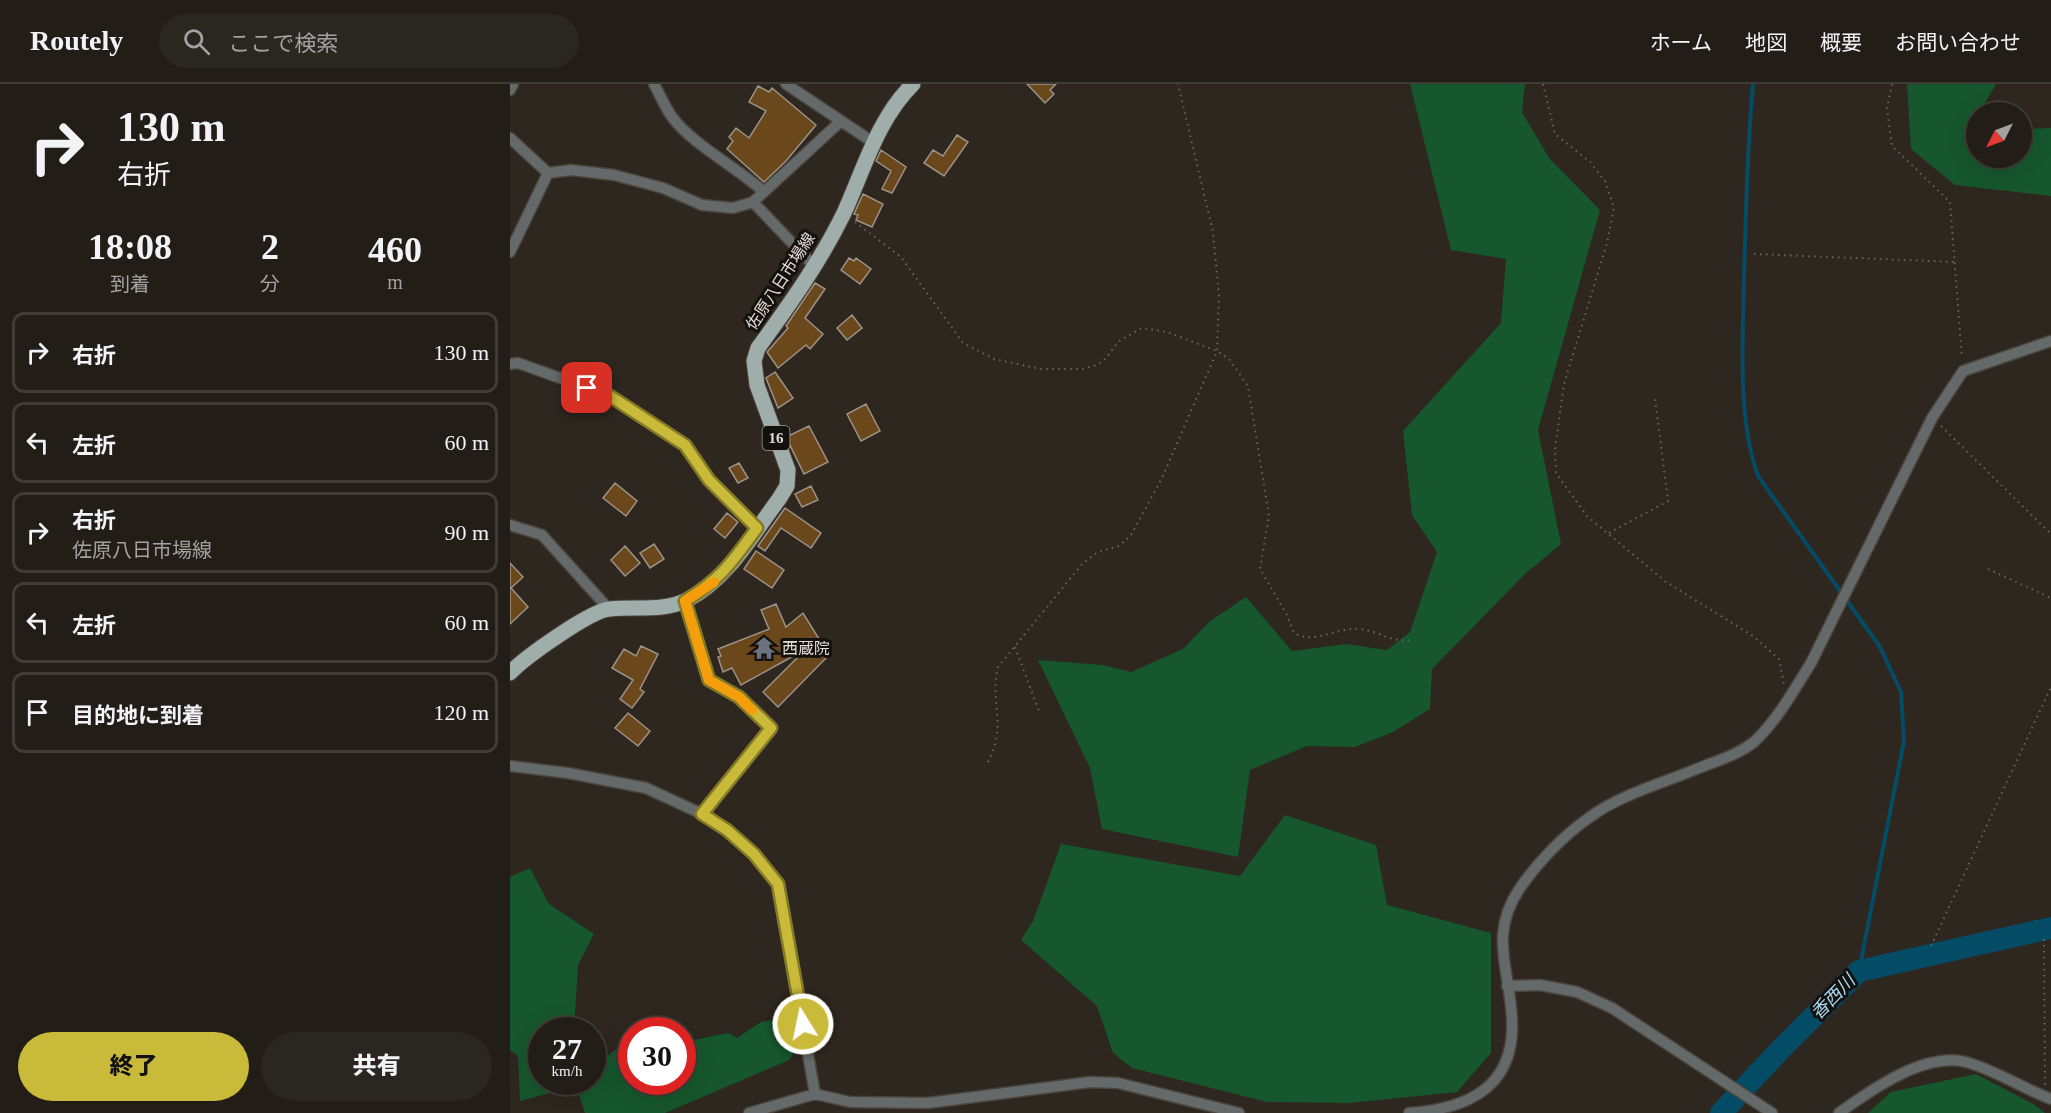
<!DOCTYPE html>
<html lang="ja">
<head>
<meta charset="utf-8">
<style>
	body { margin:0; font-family:"Times New Roman","Noto Sans JP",serif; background:#2a2620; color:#f1f3f6; height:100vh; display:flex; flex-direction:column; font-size:22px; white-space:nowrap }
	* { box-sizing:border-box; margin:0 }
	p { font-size:20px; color:#a2a2a1 }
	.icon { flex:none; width:33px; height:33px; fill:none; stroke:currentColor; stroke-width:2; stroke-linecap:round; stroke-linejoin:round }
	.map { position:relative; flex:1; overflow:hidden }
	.drawer { display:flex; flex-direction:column; background:#221d17; width:510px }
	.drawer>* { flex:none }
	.top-card { background:#221d17; color:#f1f3f6; overflow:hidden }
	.needle { width:39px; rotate:228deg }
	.buttons { position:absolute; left:1456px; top:18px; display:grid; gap:12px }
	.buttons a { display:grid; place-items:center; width:66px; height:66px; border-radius:50%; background:#221d17; box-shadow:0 6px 24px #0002,0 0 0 2px #3f3b36; font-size:30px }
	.speed { position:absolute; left:18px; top:933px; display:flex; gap:12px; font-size:30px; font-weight:700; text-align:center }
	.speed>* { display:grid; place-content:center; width:78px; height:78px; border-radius:50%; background:#221d17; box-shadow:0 6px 24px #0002,0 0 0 2px #3f3b36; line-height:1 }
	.speed small { font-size:15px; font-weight:400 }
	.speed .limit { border:9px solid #d22; background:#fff; color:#111 }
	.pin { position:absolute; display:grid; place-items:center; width:51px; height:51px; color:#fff; margin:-26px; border-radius:12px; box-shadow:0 3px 9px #0006 }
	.me { position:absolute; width:66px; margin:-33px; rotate:350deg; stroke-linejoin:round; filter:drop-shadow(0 0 4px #0008) }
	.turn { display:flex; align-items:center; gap:21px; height:126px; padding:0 18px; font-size:27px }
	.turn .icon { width:78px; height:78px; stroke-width:2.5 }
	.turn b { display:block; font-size:42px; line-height:51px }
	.eta { display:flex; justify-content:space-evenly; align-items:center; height:102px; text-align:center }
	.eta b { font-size:36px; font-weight:800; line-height:42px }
	.primary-button { display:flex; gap:12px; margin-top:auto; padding:12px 18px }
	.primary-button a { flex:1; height:69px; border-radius:36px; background:#caba3a; color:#111; font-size:24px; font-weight:800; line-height:69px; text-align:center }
	.primary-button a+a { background:#2a2620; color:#f1f3f6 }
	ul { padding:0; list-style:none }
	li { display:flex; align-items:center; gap:18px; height:81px; margin:0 12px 9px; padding:0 6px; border:3px solid #3f3b36; border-radius:12px }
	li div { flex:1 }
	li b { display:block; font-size:22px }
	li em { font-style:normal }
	header { display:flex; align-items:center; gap:36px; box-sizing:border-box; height:84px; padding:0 30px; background:#221d17; border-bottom:2px solid #3f3b36 }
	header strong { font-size:28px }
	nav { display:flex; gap:33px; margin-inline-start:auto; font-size:21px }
	.search { width:420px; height:54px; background:#2a2620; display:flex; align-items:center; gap:15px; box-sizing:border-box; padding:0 21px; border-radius:33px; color:#a2a2a1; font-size:22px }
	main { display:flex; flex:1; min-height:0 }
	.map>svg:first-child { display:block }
	.green { fill:#16572d }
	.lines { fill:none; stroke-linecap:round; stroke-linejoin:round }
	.stream { stroke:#044c66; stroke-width:4 }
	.river { stroke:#044c66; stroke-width:22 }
	.building { fill:#6b481c; stroke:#9c9288; stroke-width:1.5 }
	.street-casing { stroke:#4b443c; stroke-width:13 }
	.primary-casing { stroke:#4b443c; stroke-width:17 }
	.path { stroke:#6c655e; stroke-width:2; stroke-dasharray:1.5 4.5; stroke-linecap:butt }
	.street { stroke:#646a69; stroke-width:10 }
	.primary { stroke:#9fadab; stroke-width:15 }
	.route-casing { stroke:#837926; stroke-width:15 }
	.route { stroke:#caba3a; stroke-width:10 }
	.slow { stroke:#f59e0b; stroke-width:10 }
	.labels { text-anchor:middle; stroke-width:6; stroke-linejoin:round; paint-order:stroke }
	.shield { fill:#14100d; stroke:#a49f9a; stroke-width:1.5 }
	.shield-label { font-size:15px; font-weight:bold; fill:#e1dcd7 }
	.street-label { font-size:16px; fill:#e1dcd7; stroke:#14100d }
	.poi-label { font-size:16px; fill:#e1dcd7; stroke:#14100d; text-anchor:start }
	.water-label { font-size:18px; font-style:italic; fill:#aaddf6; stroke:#14100d }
</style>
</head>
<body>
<header>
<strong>Routely</strong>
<div class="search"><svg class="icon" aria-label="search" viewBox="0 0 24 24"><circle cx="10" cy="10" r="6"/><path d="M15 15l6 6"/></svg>ここで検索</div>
<nav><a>ホーム</a><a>地図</a><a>概要</a><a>お問い合わせ</a></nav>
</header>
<main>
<section class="drawer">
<div class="top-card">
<div class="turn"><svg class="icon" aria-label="right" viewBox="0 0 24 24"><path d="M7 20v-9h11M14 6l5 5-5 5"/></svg><div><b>130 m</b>右折</div></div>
</div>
<div class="eta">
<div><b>18:08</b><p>到着</p></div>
<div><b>2</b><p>分</p></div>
<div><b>460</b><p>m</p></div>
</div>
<ul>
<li><svg class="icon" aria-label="right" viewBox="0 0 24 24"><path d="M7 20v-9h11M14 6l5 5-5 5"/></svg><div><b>右折</b></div><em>130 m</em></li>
<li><svg class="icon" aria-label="left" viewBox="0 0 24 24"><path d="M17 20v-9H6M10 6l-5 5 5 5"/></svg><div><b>左折</b></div><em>60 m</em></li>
<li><svg class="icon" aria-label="right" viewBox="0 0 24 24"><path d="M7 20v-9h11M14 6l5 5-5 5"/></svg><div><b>右折</b><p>佐原八日市場線</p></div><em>90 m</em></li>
<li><svg class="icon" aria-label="left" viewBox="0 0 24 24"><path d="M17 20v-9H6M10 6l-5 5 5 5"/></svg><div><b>左折</b></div><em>60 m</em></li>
<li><svg class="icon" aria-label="arrive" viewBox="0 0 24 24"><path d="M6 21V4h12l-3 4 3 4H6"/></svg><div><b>目的地に到着</b></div><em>120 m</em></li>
</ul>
<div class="primary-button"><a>終了</a><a>共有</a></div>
</section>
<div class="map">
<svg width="1541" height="1029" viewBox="0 0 1541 1029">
	<rect width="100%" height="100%" fill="#2e271f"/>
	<path class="green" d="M900 0H1015L1012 28 1039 74 1090 126 1028 346 1051 460 1015 490 922 585 920 625 883 648 845 663 797 662 740 686 728 773 592 745 580 684 528 576 592 581 621 588 673 565 699 538 736 513 782 567 836 560 877 566 900 548 927 468 902 431 893 347 991 239 996 175 941 166Z
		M1397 0H1486L1476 17 1480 28H1467V74H1512V45L1541 44V112L1445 101 1401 65Z
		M775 731 866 761 877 821 981 849V969L947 1008 839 1019 757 1018 622 984 603 969 587 922 511 856 523 837 551 760 730 792Z
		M20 784 39 820 84 850 68 881 64 946H32V998H82L83 973 90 977 121 955 122 998H172L173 964 179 957 218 949 227 954 251 938 274 934 287 965 279 976 155 1029H75L66 1002 10 1017 8 972 0 966V793Z
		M1466 990 1525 1021 1535 1029H1358L1381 1008Z"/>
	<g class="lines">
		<path class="stream" d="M1243 0C1237 64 1236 128 1234 192 1233 254 1227 334 1248 392L1370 563 1391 608 1394 657 1349 887"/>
		<path class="river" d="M1211 1029 1270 966 1349 887 1541 844"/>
	</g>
	<path class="building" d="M517 0H546L540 6 544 10 535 19Z
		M248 2 259 8 262 4 306 41 276 77 254 98 217 65 223 57 219 53 226 44 239 54 256 27 239 18Z
		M447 51 458 58 434 92 414 79 423 66 433 72Z
		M371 66 396 83 382 109 372 105 381 87 366 77Z
		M353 110 373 120 362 143 346 136 348 131 344 130Z
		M339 174 344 177 346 174 361 185 350 200 331 186Z
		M305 199 315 205 295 234 313 250 300 265 296 261 268 284 257 268 278 244 276 242Z
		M342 231 352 244 337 256 327 244Z
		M265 288 283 314 268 324 256 294Z
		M356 320 370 347 351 357 337 330Z
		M299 342 318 378 294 390 276 353Z
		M229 379 238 394 228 399 219 384Z
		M105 399 127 417 116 432 93 414Z
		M301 402 308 416 292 423 285 410Z
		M275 424 311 449 301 464 271 444 255 467 248 462Z
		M217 429 228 438 215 454 204 445Z
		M144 460 154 475 140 484 130 469Z
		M115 462 130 479 115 492 101 476Z
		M246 467 274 486 262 504 234 485Z
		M0 479 13 493 1 504 18 523 0 540Z
		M266 520 276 543 293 529 319 571 268 623 253 608 296 565 231 601 222 584 213 588 208 573 211 572 208 565 259 545 251 526Z
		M131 562 148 570 130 605 134 608 122 624 110 615 123 596 102 584 114 565 126 572Z
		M118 629 140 647 128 662 105 644Z"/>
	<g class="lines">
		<g class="street-casing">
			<path id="street" d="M144 0C150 11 155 23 162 33 184 62 227 83 254 108
				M276 0 364 59
				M0 6 3 0
				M0 54 38 89
				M243 118 305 183
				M0 168 38 89 61 86 104 91 153 104 192 121 223 124 243 118 331 37
				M0 280 8 279 100 312 175 361 199 396 247 444
				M0 441 32 451 98 524
				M175 517 199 596 229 613 261 644 192 730
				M0 682 58 689 136 704 192 730 217 746 244 770 268 800 305 1010
				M997 902 1030 901 1067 908 1102 924 1262 1029
				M239 1029 305 1010 340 1018 418 1019 580 998 608 999 729 1029
				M899 1029C957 1025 1005 1004 1002 936 1000 885 978 851 1010 804 1028 778 1054 751 1080 733 1110 711 1150 700 1184 686 1203 678 1229 671 1245 657 1268 635 1284 606 1301 579L1422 334 1453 287 1541 257
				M1329 1029C1361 1006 1414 968 1456 978 1483 985 1514 1005 1541 1015"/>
		</g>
		<g class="primary-casing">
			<path id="primary" d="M0 589C14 574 81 526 100 525 125 522 153 528 177 516 218 495 242 451 269 415L277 402 278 386 247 301 244 277 248 264C280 220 310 178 334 129 354 85 368 34 403 0"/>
		</g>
		<path class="path" d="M1033 0 1045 50 1080 78 1095 97 1104 124 1097 159 1054 300 1045 365 1046 389 1077 432 1156 498 1243 552 1269 575 1274 601
			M1382 0 1377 24 1382 62 1440 118 1452 274
			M345 138 391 173 453 259 484 275 531 285H572L587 281 595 275 609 257 632 244 657 248 707 267 719 275 738 302 759 432 750 485 777 531 784 549C805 561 826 543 849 545 870 547 880 559 904 556
			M1244 170 1445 178
			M1431 342 1541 450
			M1099 449 1158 417 1145 315
			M1478 485 1541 514
			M505 563 530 630
			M478 678C498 639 479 620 488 583L573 479 588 468 609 462 621 451 652 394 707 267 709 213 703 148 668 0
			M1534 855 1535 1001
			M1421 862 1541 603"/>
		<use href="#street" class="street"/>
		<use href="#primary" class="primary"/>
	</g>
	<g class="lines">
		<g class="route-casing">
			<path id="route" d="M77 304 100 312 175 361 199 396 247 444C222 478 212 494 175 517L199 596 229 613 261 644 192 730 217 746 244 770 268 800 293 940"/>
		</g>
		<use href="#route" class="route"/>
		<path class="slow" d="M204 498 175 517 199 596 229 613 242 626"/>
	</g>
	<defs>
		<g id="temple-bare" transform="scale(1.8)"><path d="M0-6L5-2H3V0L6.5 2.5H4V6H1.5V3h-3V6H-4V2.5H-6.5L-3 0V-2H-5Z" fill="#6b7280" stroke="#14100d" stroke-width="2.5" paint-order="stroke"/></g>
	</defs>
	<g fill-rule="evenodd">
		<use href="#temple-bare" x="254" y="564"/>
	</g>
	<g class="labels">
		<rect class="shield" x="252.5" y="342" width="27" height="24" rx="4.5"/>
		<g class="shield-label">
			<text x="266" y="359">16</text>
		</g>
		<g class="street-label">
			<text transform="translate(270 197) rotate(-57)" y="6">佐原八日市場線</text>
		</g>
		<g class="poi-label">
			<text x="272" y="570">西蔵院</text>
		</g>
		<g class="water-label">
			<text transform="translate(1323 913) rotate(-46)" y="6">香西川</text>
		</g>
	</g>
</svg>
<div class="buttons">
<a><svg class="needle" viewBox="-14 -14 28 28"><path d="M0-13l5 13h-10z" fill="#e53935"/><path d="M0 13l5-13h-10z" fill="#a2a2a1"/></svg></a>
</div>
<div class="speed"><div>27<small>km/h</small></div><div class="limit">30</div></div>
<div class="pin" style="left:77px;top:304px;background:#d93025"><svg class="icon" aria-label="arrive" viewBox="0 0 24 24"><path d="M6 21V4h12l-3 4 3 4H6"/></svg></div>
<svg class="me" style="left:293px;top:940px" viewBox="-20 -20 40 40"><circle r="17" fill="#caba3a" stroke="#fff" stroke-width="3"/><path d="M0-11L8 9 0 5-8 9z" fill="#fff"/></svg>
</div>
</main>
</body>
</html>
